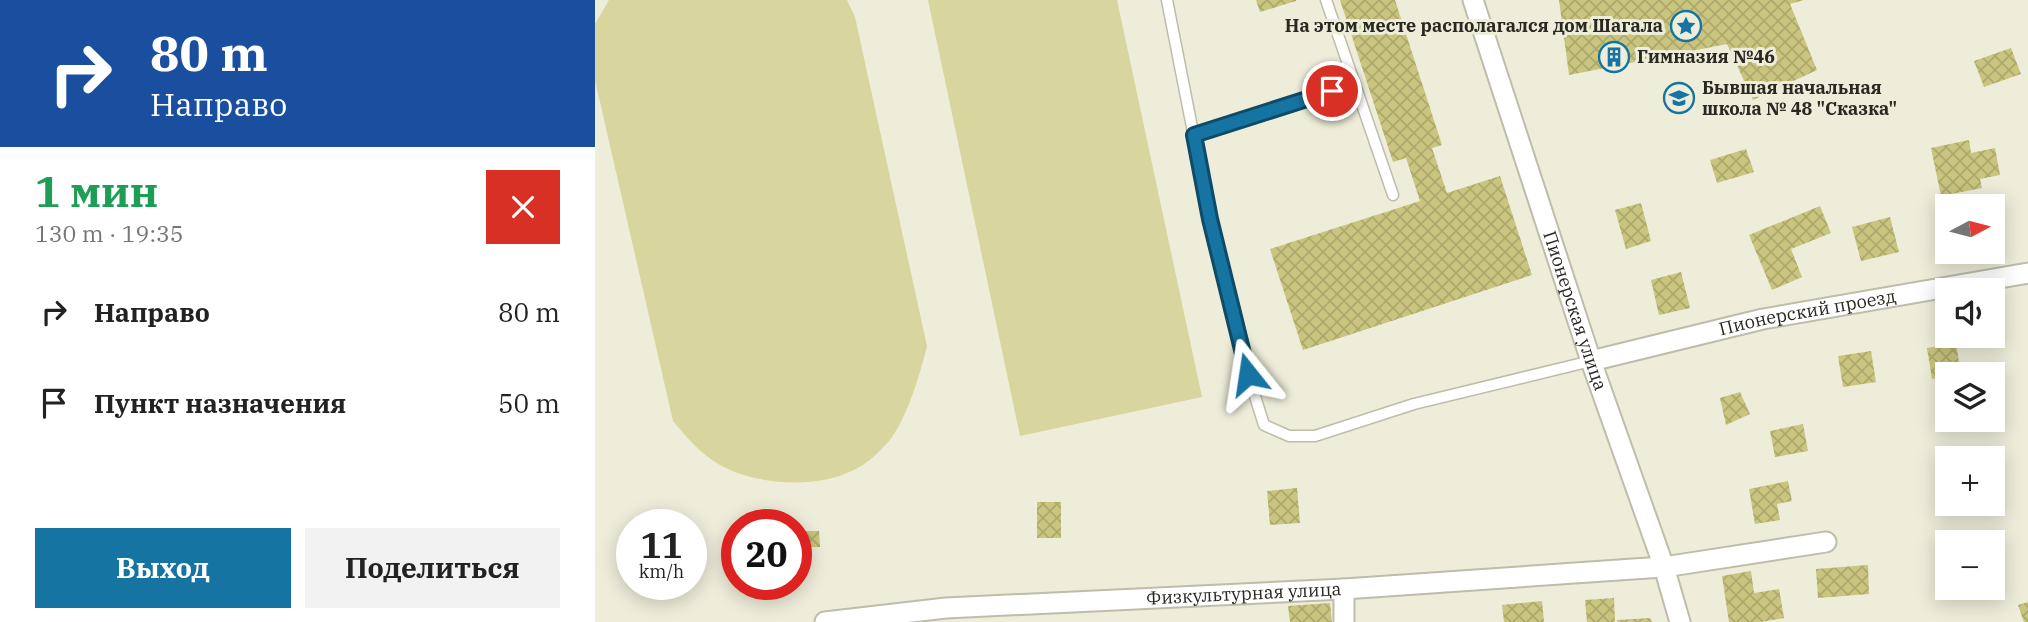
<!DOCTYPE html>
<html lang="ru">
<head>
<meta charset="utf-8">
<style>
	body { margin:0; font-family:"IBM Plex Serif",serif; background:#f2f2f2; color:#222; height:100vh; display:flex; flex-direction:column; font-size:26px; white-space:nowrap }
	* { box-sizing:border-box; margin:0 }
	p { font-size:23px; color:#767676 }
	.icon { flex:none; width:38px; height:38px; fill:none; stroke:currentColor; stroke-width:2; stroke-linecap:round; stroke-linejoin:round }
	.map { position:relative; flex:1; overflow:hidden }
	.sheet { display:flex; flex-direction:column; background:#fff; width:595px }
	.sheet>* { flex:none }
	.guide { background:#1a4fa0; color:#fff; overflow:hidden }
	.needle { width:46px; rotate:83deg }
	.fabs { position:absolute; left:1340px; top:194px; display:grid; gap:14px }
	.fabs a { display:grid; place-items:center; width:70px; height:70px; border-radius:0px; background:#fff; box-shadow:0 4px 18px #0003; font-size:35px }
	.speed { position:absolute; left:21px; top:509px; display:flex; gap:14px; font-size:35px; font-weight:700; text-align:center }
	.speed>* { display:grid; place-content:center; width:91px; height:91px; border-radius:50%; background:#fff; box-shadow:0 4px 18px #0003; line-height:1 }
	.speed small { font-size:18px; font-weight:400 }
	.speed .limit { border:10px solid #d22; background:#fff; color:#111 }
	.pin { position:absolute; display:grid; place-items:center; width:60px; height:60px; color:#fff; margin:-30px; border:4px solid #fff; border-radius:50%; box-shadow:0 2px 7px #0007 }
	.me { position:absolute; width:77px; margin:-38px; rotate:345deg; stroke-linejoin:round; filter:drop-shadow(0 0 5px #0008) }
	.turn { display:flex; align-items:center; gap:24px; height:147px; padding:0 35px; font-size:32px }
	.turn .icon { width:91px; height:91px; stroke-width:2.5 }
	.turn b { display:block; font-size:49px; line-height:60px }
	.round { display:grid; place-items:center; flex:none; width:74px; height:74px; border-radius:0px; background:#f2f2f2 }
	.head { display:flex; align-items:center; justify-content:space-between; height:119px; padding:0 35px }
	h1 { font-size:42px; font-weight:700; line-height:52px; color:#1e9e55 }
	.primary-button { display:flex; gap:14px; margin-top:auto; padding:14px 35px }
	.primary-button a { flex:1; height:80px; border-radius:0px; background:#1574a1; color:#fff; font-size:28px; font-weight:700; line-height:80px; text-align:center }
	.primary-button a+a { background:#f2f2f2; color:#222 }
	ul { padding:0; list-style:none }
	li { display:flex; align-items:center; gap:21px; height:91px; padding:0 35px }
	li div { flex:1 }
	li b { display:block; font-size:26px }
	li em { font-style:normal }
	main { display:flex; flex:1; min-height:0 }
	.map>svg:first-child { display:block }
	.grass { fill:#d8d59e }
	.building { fill:url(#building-cross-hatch) }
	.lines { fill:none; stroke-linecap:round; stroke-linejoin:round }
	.lane-casing { stroke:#bdbdaa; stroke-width:13 }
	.street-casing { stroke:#bdbdaa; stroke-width:23 }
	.lane { stroke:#fff; stroke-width:10 }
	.street { stroke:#fff; stroke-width:19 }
	.route-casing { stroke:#0e4b69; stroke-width:18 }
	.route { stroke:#1574a1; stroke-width:12 }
	.labels { text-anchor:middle; stroke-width:6; stroke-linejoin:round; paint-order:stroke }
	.poi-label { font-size:18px; font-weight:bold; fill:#292821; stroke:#eeedda; text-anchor:start }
	.street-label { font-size:18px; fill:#292821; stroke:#eeedda }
</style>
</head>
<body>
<main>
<section class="sheet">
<div class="guide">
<div class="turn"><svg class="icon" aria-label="right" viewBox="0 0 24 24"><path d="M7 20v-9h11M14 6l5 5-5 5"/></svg><div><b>80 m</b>Направо</div></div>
</div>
<div class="head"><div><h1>1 мин</h1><p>130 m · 19:35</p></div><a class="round" style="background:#d93025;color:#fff"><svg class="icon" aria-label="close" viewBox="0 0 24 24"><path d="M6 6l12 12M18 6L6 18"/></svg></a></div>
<ul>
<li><svg class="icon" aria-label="right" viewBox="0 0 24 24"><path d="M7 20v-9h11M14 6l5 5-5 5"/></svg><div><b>Направо</b></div><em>80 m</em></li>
<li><svg class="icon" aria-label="arrive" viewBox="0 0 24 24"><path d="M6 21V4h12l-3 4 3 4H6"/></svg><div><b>Пункт назначения</b></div><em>50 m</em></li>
</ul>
<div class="primary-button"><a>Выход</a><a>Поделиться</a></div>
</section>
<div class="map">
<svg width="1433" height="622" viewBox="0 0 1433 622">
	<defs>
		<pattern id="building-cross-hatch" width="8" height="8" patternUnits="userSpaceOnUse" patternTransform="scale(1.75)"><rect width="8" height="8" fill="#c9c57e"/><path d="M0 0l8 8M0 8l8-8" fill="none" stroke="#ada96d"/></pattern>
	</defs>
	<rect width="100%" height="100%" fill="#eeedda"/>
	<path class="grass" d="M14 0H252L260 17 332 346C325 374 312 419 294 441 287 449 275 461 266 466 228 490 163 486 125 465 106 454 92 438 78 421L0 80V24Z
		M333 0H522L607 397 425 436Z"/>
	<path class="building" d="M661 0H701V1L665 12Z
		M745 0H800L847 145 837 148 852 193 905 176 937 275 708 350 675 249 825 201 811 158 798 162Z
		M964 0H1209L1195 4 1222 70 1158 100 1132 44 974 75Z
		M1416 48 1426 74 1389 87 1379 61Z
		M1374 140 1376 153 1400 148 1405 175 1385 179 1387 188 1346 196 1336 148Z
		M1151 149 1159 172 1122 183 1115 160Z
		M1046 203 1056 241 1031 249 1020 210Z
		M1225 206 1236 233 1196 249 1207 277 1177 290 1154 235Z
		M1295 217 1304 252 1266 261 1257 227Z
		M1086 272 1095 308 1064 315 1056 280Z
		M1361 343 1366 374H1353V377L1337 379 1332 348Z
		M1276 351 1281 382 1248 387 1243 356Z
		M1145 392 1155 414 1131 425 1125 398Z
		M1208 424 1213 451 1180 457 1175 431Z
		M1193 481 1197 501 1182 504 1185 520 1160 524 1154 489Z
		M702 488 705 523 675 525 672 491Z
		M442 502H466V538H442Z
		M201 531H224L225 547H201Z
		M1373 533 1375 542H1353V569H1347L1343 537Z
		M1273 565 1274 594 1223 598 1221 569Z
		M1156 571 1159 593 1184 589 1189 618 1166 622H1134L1127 576Z
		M1019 598 1020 622H992L990 600Z
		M947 601 949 622H909L907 605Z
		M1433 602V622H1429L1423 605Z
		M735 603 737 622H695L693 606Z
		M1055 618 1057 622H1022V620Z"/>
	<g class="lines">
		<g class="lane-casing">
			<path id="lane" d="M572 0 615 219 653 374 669 425 694 436H720L819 404 996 361
				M731 0 798 195
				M599 135 760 84"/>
		</g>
		<g class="street-casing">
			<g id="street">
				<path id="s1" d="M878 0 996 361 1069 567 1085 622"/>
				<path id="s2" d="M996 361 1168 319 1433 273"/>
				<path d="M749 589V622"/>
				<path id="s3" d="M230 622 351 608 749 589 1038 569 1069 567 1231 542"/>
			</g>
		</g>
		<use href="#lane" class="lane"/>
		<use href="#street" class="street"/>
	</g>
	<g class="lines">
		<g class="route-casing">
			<path id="route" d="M653 374 615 219 599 135 737 91"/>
		</g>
		<use href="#route" class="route"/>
	</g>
	<defs>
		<g id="sight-ring" transform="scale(1.575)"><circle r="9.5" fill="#eeedda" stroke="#1574a1" stroke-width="1.5"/><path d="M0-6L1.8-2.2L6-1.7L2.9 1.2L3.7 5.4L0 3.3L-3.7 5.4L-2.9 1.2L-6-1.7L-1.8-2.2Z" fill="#1574a1"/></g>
		<g id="building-ring" transform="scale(1.575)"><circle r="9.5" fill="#eeedda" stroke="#1574a1" stroke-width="1.5"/><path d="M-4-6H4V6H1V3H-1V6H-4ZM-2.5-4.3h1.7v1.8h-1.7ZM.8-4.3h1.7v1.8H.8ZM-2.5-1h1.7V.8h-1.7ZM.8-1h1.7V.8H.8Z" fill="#1574a1"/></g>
		<g id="school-ring" transform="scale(1.575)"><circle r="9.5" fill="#eeedda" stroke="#1574a1" stroke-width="1.5"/><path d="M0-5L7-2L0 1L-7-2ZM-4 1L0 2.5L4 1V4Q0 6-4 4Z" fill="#1574a1"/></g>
	</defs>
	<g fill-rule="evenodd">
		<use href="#sight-ring" x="1091" y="26"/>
		<use href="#building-ring" x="1019" y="57"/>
		<use href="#school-ring" x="1084" y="98"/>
	</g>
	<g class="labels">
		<g class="poi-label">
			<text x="1068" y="32" text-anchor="end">На этом месте располагался дом Шагала</text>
			<text x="1042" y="63">Гимназия №46</text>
			<text x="1107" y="94">Бывшая начальная<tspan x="1107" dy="21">школа № 48 "Сказка"</tspan></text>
		</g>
		<g class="street-label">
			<text dy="6" stroke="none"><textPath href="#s1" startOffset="327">Пионерская улица</textPath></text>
			<text dy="6" stroke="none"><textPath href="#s2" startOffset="222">Пионерский проезд</textPath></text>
			<text dy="6" stroke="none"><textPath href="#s3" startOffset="420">Физкультурная улица</textPath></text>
		</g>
	</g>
</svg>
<div class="fabs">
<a><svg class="needle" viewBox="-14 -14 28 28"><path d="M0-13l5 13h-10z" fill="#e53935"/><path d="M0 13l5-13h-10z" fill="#767676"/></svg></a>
<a><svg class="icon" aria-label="sound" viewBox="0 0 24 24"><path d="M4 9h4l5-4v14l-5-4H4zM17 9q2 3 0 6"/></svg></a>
<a><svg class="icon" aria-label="layers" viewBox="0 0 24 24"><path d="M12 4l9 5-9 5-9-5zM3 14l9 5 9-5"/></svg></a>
<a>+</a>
<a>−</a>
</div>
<div class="speed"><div>11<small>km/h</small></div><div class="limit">20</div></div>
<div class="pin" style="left:737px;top:91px;background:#d93025"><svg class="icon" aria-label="arrive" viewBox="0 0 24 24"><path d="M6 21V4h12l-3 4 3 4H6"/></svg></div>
<svg class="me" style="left:653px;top:374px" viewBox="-20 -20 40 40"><path d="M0-17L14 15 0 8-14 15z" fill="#1574a1" stroke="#fff" stroke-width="4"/></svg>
</div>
</main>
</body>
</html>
